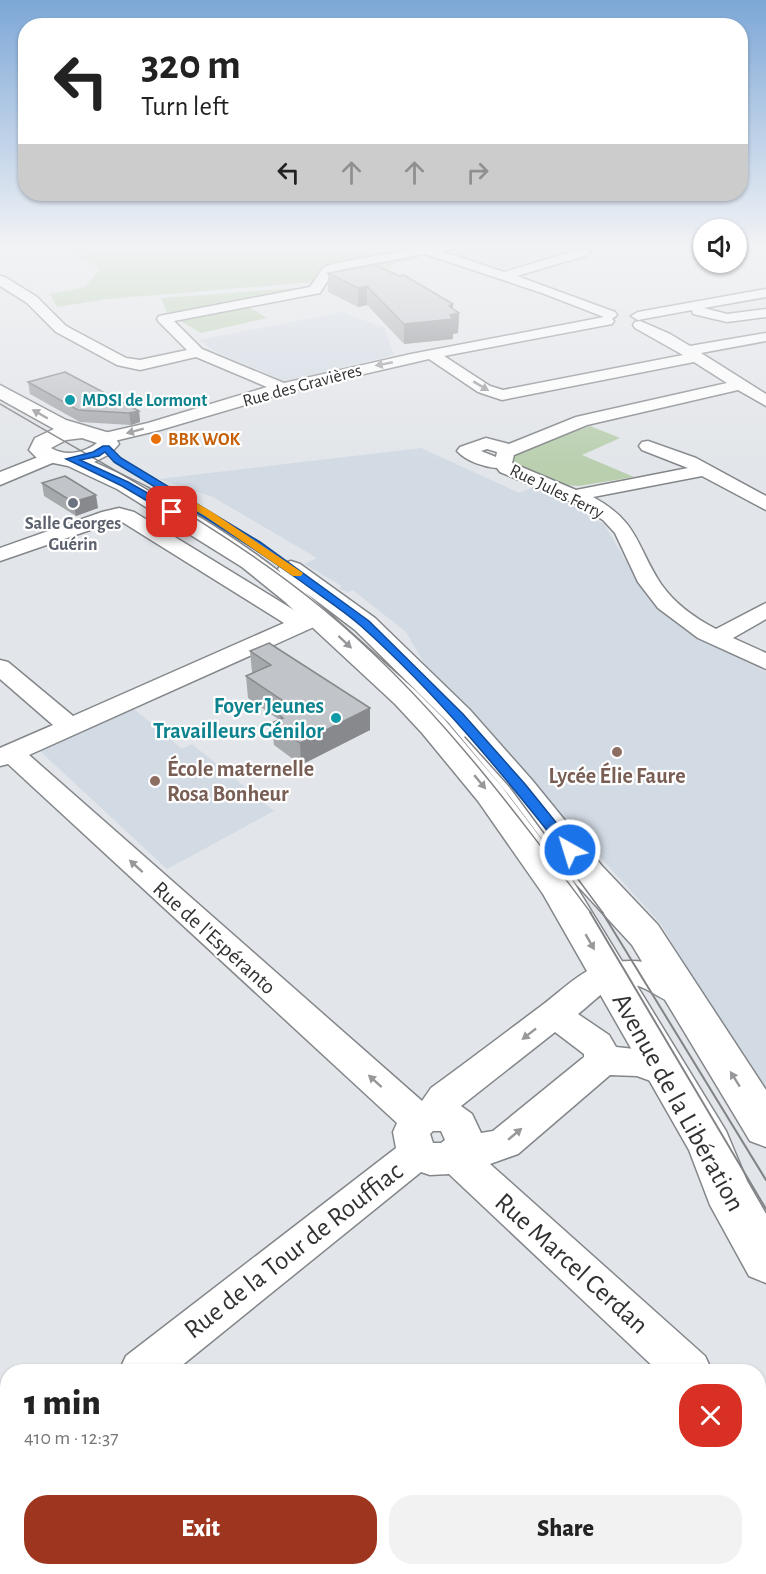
<!DOCTYPE html>
<html lang="en">
<head>
<meta charset="utf-8">
<style>
	body { margin:0; font-family:"Alegreya Sans",sans-serif; background:#f2f2f2; color:#222; height:100vh; display:flex; flex-direction:column; font-size:22px; white-space:nowrap }
	* { box-sizing:border-box; margin:0 }
	p { font-size:20px; color:#767676 }
	.icon { flex:none; width:33px; height:33px; fill:none; stroke:currentColor; stroke-width:2; stroke-linecap:round; stroke-linejoin:round }
	.map { position:relative; flex:1; overflow:hidden }
	.side { position:absolute; left:0px; top:1364px; width:766px; height:212px; display:flex; flex-direction:column; background:#fff; border-radius:24px 24px 0 0; box-shadow:0 2px 4px #0004 }
	.side>* { flex:none }
	.hud { position:absolute; left:18px; top:18px; width:730px; height:183px; border-radius:24px; box-shadow:0 2px 4px #0004; background:#fff; color:#222; overflow:hidden }
	.fabs { position:absolute; left:693px; top:219px; display:grid; gap:12px }
	.fabs a { display:grid; place-items:center; width:54px; height:54px; border-radius:50%; background:#fff; box-shadow:0 2px 4px #0004; font-size:30px }
	.pin { position:absolute; display:grid; place-items:center; width:51px; height:51px; color:#fff; margin:-26px; border-radius:12px; box-shadow:0 3px 9px #0006 }
	.me { position:absolute; width:66px; margin:-33px; rotate:321deg; stroke-linejoin:round; filter:drop-shadow(0 0 4px #0008) }
	.turn { display:flex; align-items:center; gap:21px; height:126px; padding:0 24px; font-size:27px }
	.turn .icon { width:78px; height:78px; stroke-width:2.5 }
	.turn b { display:block; font-size:42px; line-height:51px }
	.lanes { display:flex; align-items:center; height:57px; padding:0 24px; background:#0003; justify-content:center; gap:30px; direction:ltr }
	.lanes .off { opacity:.35 }
	.round { display:grid; place-items:center; flex:none; width:63px; height:63px; border-radius:24px; background:#f2f2f2 }
	.overview { display:flex; align-items:center; justify-content:space-between; height:102px; padding:0 24px }
	h1 { font-size:36px; font-weight:800; line-height:45px }
	.action { display:flex; gap:12px; margin-top:auto; padding:12px 24px }
	.action a { flex:1; height:69px; border-radius:24px; background:#9e351f; color:#fff; font-size:24px; font-weight:800; line-height:69px; text-align:center }
	.action a+a { background:#f2f2f2; color:#222 }
	.map>svg:first-child { display:block }
	.built { fill:#d2dae4 }
	.green { fill:#b9cfae }
	.lines { fill:none; stroke-linecap:round; stroke-linejoin:round }
	.street-casing { stroke:#84878a; stroke-width:3 }
	.secondary-casing { stroke:#84878a; stroke-width:3 }
	.street { fill:#fff; fill-rule:evenodd }
	.secondary { fill:#fff; fill-rule:evenodd }
	.tram-far1 { stroke:#818386; stroke-width:1.5 }
	.tram { stroke:#818386; stroke-width:2 }
	.wall { fill:#a6a9ac }
	.shaded-wall { fill:#87898c }
	.building { fill:#c1c4c8; stroke:#87898c; stroke-width:1.5 }
	.oneway { fill:#98989a }
	.route { fill:#1a73e8; stroke:#114b97; stroke-width:1.5 }
	.slow { fill:#f59e0b }
	.culture-dot { fill:#0f9aa8; stroke:#fff; stroke-width:2 }
	.food-dot { fill:#e8710a; stroke:#fff; stroke-width:2 }
	.worship-dot { fill:#6b7280; stroke:#fff; stroke-width:2 }
	.education-dot { fill:#8d6e63; stroke:#fff; stroke-width:2 }
	.labels { text-anchor:middle; stroke-width:4.5; stroke-linejoin:round; paint-order:stroke }
	.far-street-label { font-size:18px; fill:#313234; stroke:#fff }
	.far-culture-label { font-size:18px; font-weight:bold; fill:#0d838f; stroke:#fff; text-anchor:start }
	.far-food-label { font-size:18px; font-weight:bold; fill:#c56008; stroke:#fff; text-anchor:start }
	.far-worship-label { font-size:18px; font-weight:bold; fill:#5b616d; stroke:#fff }
	.culture-label { font-size:22px; font-weight:bold; fill:#0d838f; stroke:#fff; text-anchor:end }
	.education-label { font-size:22px; font-weight:bold; fill:#785e54; stroke:#fff; text-anchor:start }
	.street-label { font-size:22px; fill:#313234; stroke:#fff }
	.near-street-label { font-size:27px; fill:#313234; stroke:#fff }
</style>
</head>
<body>
<div class="map">
<svg width="766" height="1574" viewBox="0 0 766 1574">
	<rect width="100%" height="100%" fill="#e2e5e9"/>
	<path class="built" d="M472 244H553L572 249 500 269 439 251Z
		M342 312 385 328 394 355 284 381 214 351 199 340Z
		M421 448 519 493 532 488 566 502 604 524 644 592 665 614 694 635 766 672V1095L660 923 424 663 406 632 353 590 347 592 339 588 342 586 304 564 317 558 213 497 159 479Z
		M134 709 182 749 192 744 274 811 167 869 40 751Z"/>
	<path class="green" d="M61 244H121L125 245 85 254Z
		M136 244H324L347 252 379 244 418 259 389 265 393 267 373 277 108 299 57 307 50 294 85 287 100 268 76 257Z
		M295 288 289 292 167 313 161 298Z
		M247 306 267 318 201 333 177 319Z
		M590 426 620 438 582 455 634 477 579 486 565 485 519 470 508 461 513 453Z"/>
	<g class="lines">
		<g class="street-casing">
			<path id="street" d="M439 244H464L462 247 441 251 504 272 584 248 590 252 588 255 517 276 615 312 617 315 612 319 614 321 612 324 444 356 490 386 503 390 683 355 635 328 633 325 635 322 640 321 670 334 690 346 766 333V341L701 353 766 394V406L738 390 587 425 514 455 512 463 576 490 688 468 642 450 639 446 642 442 648 441 696 458 766 496V510L702 476 593 497C639 522 636 546 661 584 675 604 695 618 716 629L766 603V619L733 638 766 653V669L698 638 658 608 638 582 615 533 603 520 572 502 500 472 497 468C484 467 466 461 457 451L460 447 486 438 509 444 576 417 727 383 694 362 502 400 478 392 429 359 299 389 160 430 106 443 100 442 97 438 100 434 148 423 267 387 196 357 140 370 117 365 56 332 27 303 0 286V276L5 277 37 297 66 326 126 358 140 360 187 350 159 322 157 319 159 316 310 287 323 268 331 264ZM425 254 542 293 604 317 411 354 284 383 202 349 174 321 320 293 332 274 339 270ZM487 449 497 452 496 457 481 451Z
				M766 289V297L704 308 727 314 766 309V317L727 322 693 314 692 310 638 320 631 316 638 312Z
				M51 452 57 453 60 457 57 461 0 485V472Z
				M119 508 134 512 302 615 317 610 325 612 328 617 325 622 29 755 422 1101 431 1088C468 1061 505 1033 541 1006 556 995 572 979 589 970 621 954 676 958 695 993L691 1002C660 1012 646 972 612 988 600 993 589 1006 578 1014L609 1035 616 1047 644 1050 682 1064 688 1074 682 1084 670 1088 637 1076 610 1075 518 1154 490 1164 705 1356 712 1371H658L449 1174 430 1175 421 1172 175 1371H119L126 1356 396 1148 393 1132 397 1123 8 764 0 766V748L53 725 0 679V660L8 662 73 716 284 623 119 520 0 561V548L102 512ZM555 1032 584 1054V1057L493 1131 481 1133 472 1114 461 1106ZM433 1131H441L445 1140 441 1143H433L430 1134Z
				M759 1411 766 1414V1463L759 1460Z
				M8 1454V1502L0 1505V1457Z"/>
		</g>
		<g class="secondary-casing">
			<path id="secondary" d="M0 385 66 420 113 434 119 444 110 454 94 462C160 491 224 529 281 573L278 569 282 564 291 561 300 564 375 618 470 710 532 780 602 866 658 925 766 1090V1147L750 1141 632 945 576 884 508 794 448 722 355 630 305 592 417 692 444 719 502 787 571 878 726 1131 747 1181 766 1214V1283L749 1276 710 1205 689 1150 543 894 478 801 422 733 395 704 284 601 242 567 117 489 68 466 39 460 29 450 35 438 54 429 0 399ZM82 438 97 443C84 453 66 457 51 448L66 440Z"/>
		</g>
		<use href="#street" class="street"/>
		<use href="#secondary" class="secondary"/>
		<path class="tram-far1" d="M0 404C108 468 224 527 322 608 429 696 508 802 591 913
			M465 737 510 787 603 913"/>
		<path class="tram" d="M590 912 766 1209
			M602 912 766 1180"/>
	</g>
	<path class="wall" d="M328 273 453 309 459 313 458 333 453 334V339L404 344 367 305 358 307 328 292Z
		M28 382 139 411 140 422 131 425 80 422 30 394Z
		M42 483 98 508 76 516 44 496Z
		M250 651 370 708V730L301 765 274 745 272 723 278 720V719L248 698 246 676 253 673 252 672Z"/>
	<path class="shaded-wall" d="M367 286V305L358 307V288Z
		M453 304V315L459 313 458 333 453 334V339L404 344V324Z
		M139 411 140 422 131 425 129 413Z
		M96 495 98 508 76 516 73 502Z
		M370 708V730L301 765 300 743Z"/>
	<path class="building" d="M374 265 400 276 404 275 453 304 449 306 459 313 450 315 453 319 404 324 367 286 358 288 328 273Z
		M65 372 139 411 129 413 78 410 28 382Z
		M65 476 96 495 73 502 42 483Z
		M269 643 370 708 300 743 272 723 283 718 278 714 295 709 246 676 271 665 250 651Z
		M449 1568H587L593 1574H443Z"/>
	<defs><path id="oneway-solid" d="M-6-.8H1V-3.2L6.5 0L1 3.2V.8H-6Z" transform="scale(1.5)"/></defs>
	<g class="oneway">
		<use href="#oneway-solid" transform="translate(384 364) rotate(169)"/>
		<use href="#oneway-solid" transform="translate(481 386) rotate(31)"/>
		<use href="#oneway-solid" transform="translate(40 414) rotate(-150)"/>
		<use href="#oneway-solid" transform="translate(135 431) rotate(165)"/>
		<use href="#oneway-solid" transform="translate(345 642) rotate(43)"/>
		<use href="#oneway-solid" transform="translate(480 782) rotate(50)"/>
		<use href="#oneway-solid" transform="translate(136 866) rotate(-138)"/>
		<use href="#oneway-solid" transform="translate(590 942) rotate(60)"/>
		<use href="#oneway-solid" transform="translate(529 1034) rotate(142)"/>
		<use href="#oneway-solid" transform="translate(735 1079) rotate(-122)"/>
		<use href="#oneway-solid" transform="translate(375 1081) rotate(-138)"/>
		<use href="#oneway-solid" transform="translate(515 1134) rotate(-40)"/>
	</g>
	<linearGradient id="sky" x2="0" y2="1"><stop stop-color="#7da7d7"/><stop offset="0.53" stop-color="#f2f3f5"/><stop offset="1" stop-color="#f2f3f5" stop-opacity="0"/></linearGradient>
	<rect width="766" height="464" fill="url(#sky)"/>
	<path class="route" d="M103 446H109L121 458 260 542 369 621 463 714 525 784 575 846 577 850 575 853H565C502 773 437 694 361 626 343 610 322 597 302 582 242 539 178 501 114 462L105 452 99 456 80 460 128 482 176 509V514H169L122 486 66 459 93 452Z"/>
	<path class="slow" d="M164 488H171L212 512 303 573 301 576H293L205 516 164 492Z"/>
	<g class="culture-dot">
		<circle cx="70" cy="400" r="6"/>
		<circle cx="336" cy="718" r="6"/>
	</g>
	<circle class="food-dot" cx="156" cy="439" r="6"/>
	<circle class="worship-dot" cx="73" cy="503" r="6"/>
	<g class="education-dot">
		<circle cx="617" cy="752" r="6"/>
		<circle cx="155" cy="781" r="6"/>
	</g>
	<g class="labels">
		<g class="far-street-label">
			<text transform="translate(302 385) rotate(-15)" y="6">Rue des Gravières</text>
			<text transform="translate(557 491) rotate(26)" y="6">Rue Jules Ferry</text>
		</g>
		<g class="far-culture-label">
			<text x="82" y="406">MDSI de Lormont</text>
		</g>
		<g class="far-food-label">
			<text x="168" y="445">BBK WOK</text>
		</g>
		<g class="far-worship-label">
			<text x="73" y="529">Salle Georges<tspan x="73" dy="21">Guérin</tspan></text>
		</g>
		<g class="culture-label">
			<text x="324" y="713">Foyer Jeunes<tspan x="324" dy="25">Travailleurs Génilor</tspan></text>
		</g>
		<g class="education-label">
			<text x="167" y="776">École maternelle<tspan x="167" dy="25">Rosa Bonheur</tspan></text>
			<text x="617" y="783" text-anchor="middle">Lycée Élie Faure</text>
		</g>
		<g class="street-label">
			<text transform="translate(215 937) rotate(42)" y="8">Rue de l'Espéranto</text>
		</g>
		<g class="near-street-label">
			<text transform="translate(679 1102) rotate(61)" y="9">Avenue de la Libération</text>
			<text transform="translate(293 1250) rotate(-38)" y="9">Rue de la Tour de Rouffiac</text>
			<text transform="translate(572 1263) rotate(42)" y="9">Rue Marcel Cerdan</text>
		</g>
	</g>
</svg>
<div class="fabs">
<a><svg class="icon" aria-label="sound" viewBox="0 0 24 24"><path d="M4 9h4l5-4v14l-5-4H4zM17 9q2 3 0 6"/></svg></a>
</div>
<div class="pin" style="left:172px;top:512px;background:#d93025"><svg class="icon" aria-label="arrive" viewBox="0 0 24 24"><path d="M6 21V4h12l-3 4 3 4H6"/></svg></div>
<svg class="me" style="left:570px;top:850px" viewBox="-20 -20 40 40"><circle r="17" fill="#1a73e8" stroke="#fff" stroke-width="3"/><path d="M0-11L8 9 0 5-8 9z" fill="#fff"/></svg>
<div class="hud">
<div class="turn"><svg class="icon" aria-label="left" viewBox="0 0 24 24"><path d="M17 20v-9H6M10 6l-5 5 5 5"/></svg><div><b>320 m</b>Turn left</div></div>
<div class="lanes"><svg class="icon" aria-label="left" viewBox="0 0 24 24"><path d="M17 20v-9H6M10 6l-5 5 5 5"/></svg><svg class="icon off" aria-label="ahead" viewBox="0 0 24 24"><path d="M12 20V5M6 11l6-6 6 6"/></svg><svg class="icon off" aria-label="ahead" viewBox="0 0 24 24"><path d="M12 20V5M6 11l6-6 6 6"/></svg><svg class="icon off" aria-label="right" viewBox="0 0 24 24"><path d="M7 20v-9h11M14 6l5 5-5 5"/></svg></div>
</div>
<section class="side">
<div class="overview"><div><h1>1 min</h1><p>410 m · 12:37</p></div><a class="round" style="background:#d93025;color:#fff"><svg class="icon" aria-label="close" viewBox="0 0 24 24"><path d="M6 6l12 12M18 6L6 18"/></svg></a></div>
<div class="action"><a>Exit</a><a>Share</a></div>
</section>
</div>
</body>
</html>
